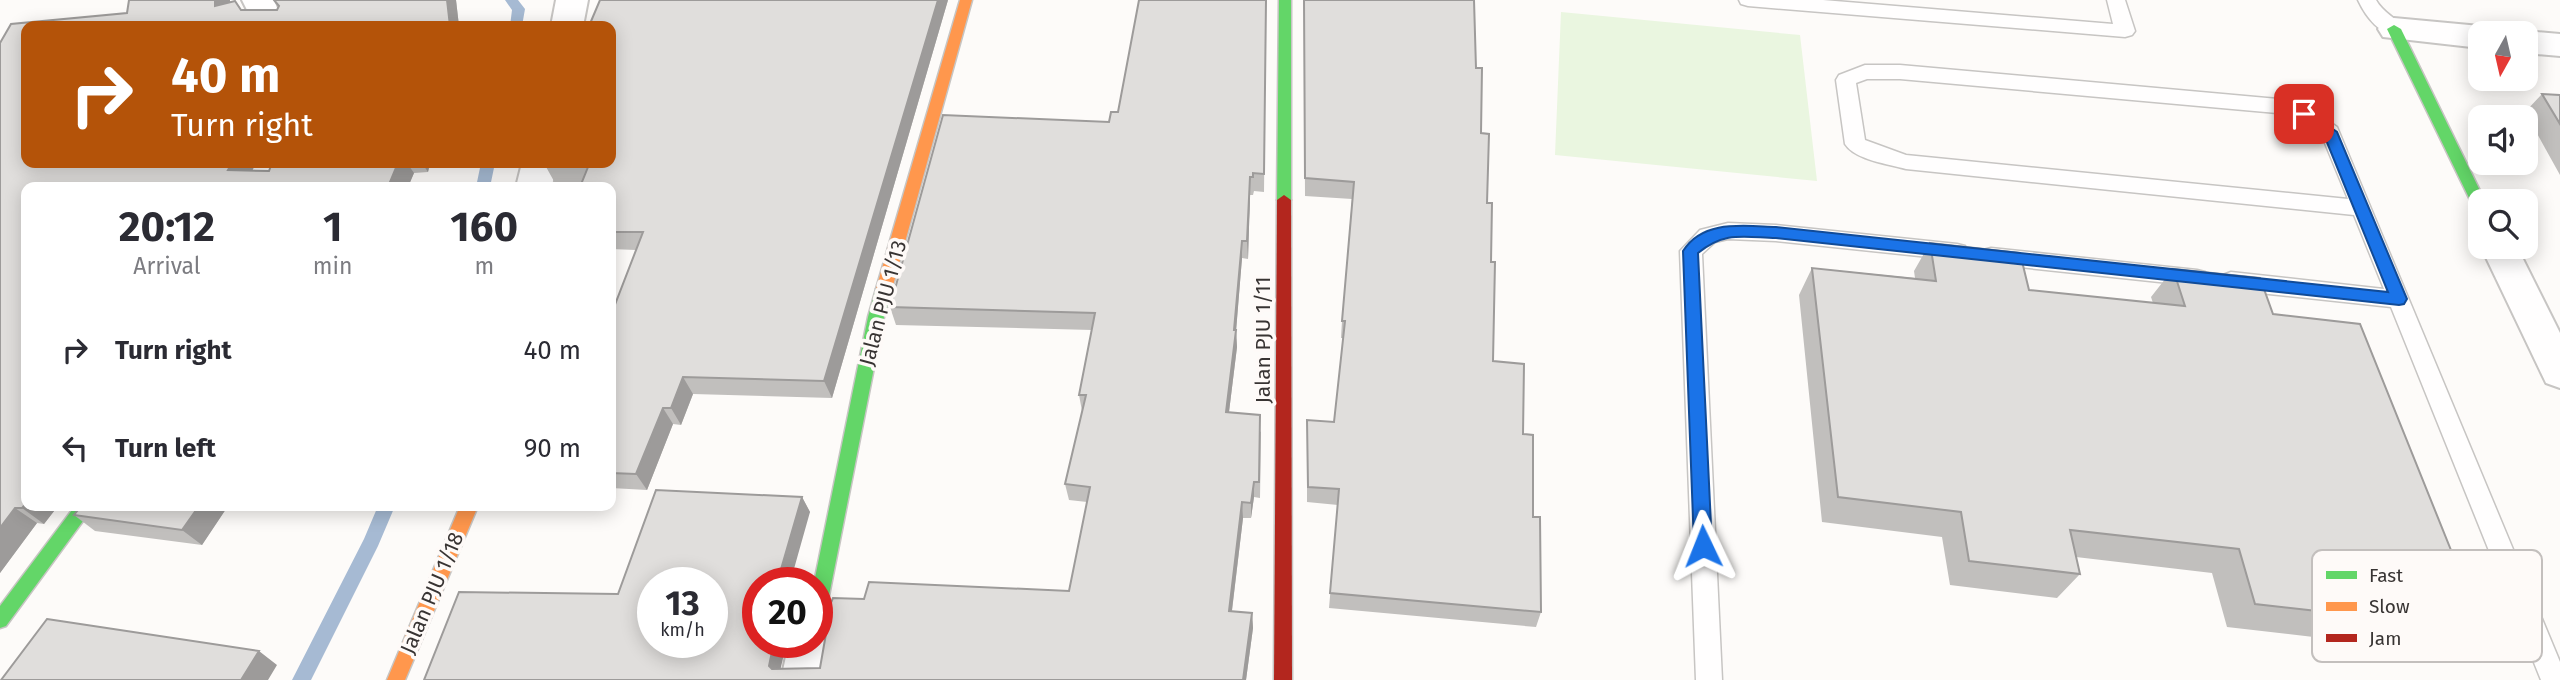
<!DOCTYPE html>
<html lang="en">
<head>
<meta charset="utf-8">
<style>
	body { margin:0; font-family:"Fira Sans",sans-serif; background:#f2f2f3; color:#2b2b33; height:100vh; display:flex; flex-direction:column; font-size:26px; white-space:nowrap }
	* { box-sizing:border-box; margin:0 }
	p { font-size:23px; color:#7c7c81 }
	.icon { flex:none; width:38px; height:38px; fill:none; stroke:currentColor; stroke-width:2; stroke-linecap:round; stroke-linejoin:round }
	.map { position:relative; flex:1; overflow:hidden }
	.details { position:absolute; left:21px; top:182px; width:595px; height:329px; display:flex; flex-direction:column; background:#fff; border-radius:14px; box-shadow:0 4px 18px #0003 }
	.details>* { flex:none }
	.banner { position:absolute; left:21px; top:21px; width:595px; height:147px; border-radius:14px; box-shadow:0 4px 18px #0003; background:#b45309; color:#fff; overflow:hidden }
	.needle { width:46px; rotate:188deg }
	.tools { position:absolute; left:2468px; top:21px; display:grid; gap:14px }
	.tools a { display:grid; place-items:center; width:70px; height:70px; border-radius:14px; background:#fff; box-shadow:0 4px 18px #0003; font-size:35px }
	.speed { position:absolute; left:637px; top:567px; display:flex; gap:14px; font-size:35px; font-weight:700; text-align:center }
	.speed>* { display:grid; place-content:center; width:91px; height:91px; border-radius:50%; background:#fff; box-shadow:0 4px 18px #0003; line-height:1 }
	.speed small { font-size:18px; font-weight:400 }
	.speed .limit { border:10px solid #d22; background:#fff; color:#111 }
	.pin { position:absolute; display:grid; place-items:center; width:60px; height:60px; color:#fff; margin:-30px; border-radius:14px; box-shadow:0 4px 10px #0006 }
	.me { position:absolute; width:77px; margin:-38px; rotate:358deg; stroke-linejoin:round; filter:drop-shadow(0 0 5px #0008) }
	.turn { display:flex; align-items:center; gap:24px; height:147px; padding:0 35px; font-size:32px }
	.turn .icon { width:91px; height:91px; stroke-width:2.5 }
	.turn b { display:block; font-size:49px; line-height:60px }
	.eta { display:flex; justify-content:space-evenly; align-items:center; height:119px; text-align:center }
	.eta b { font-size:42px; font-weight:700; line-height:49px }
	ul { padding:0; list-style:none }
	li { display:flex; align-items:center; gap:21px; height:98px; padding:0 35px }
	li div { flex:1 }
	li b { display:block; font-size:26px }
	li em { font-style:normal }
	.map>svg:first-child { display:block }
	.green { fill:#eaf6e0 }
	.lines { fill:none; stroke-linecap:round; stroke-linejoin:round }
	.stream { fill:#a6bad3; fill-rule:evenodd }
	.lane-casing { stroke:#c7c5c3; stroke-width:3 }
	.street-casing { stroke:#c7c5c3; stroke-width:4 }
	.fast-casing { stroke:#c7c5c3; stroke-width:3 }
	.slow-casing { stroke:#c7c5c3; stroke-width:3 }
	.jam-casing { stroke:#c7c5c3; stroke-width:3 }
	.lane { fill:#fffefe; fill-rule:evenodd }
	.street { fill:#fffefe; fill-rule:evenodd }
	.fast { fill:#63d668; fill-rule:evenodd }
	.slow { fill:#ff974d; fill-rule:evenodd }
	.jam { fill:#b3261e; fill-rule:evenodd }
	.wall { fill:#c1bfbd }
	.shaded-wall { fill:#9d9b9a }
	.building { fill:#e0dedc; stroke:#9d9b9a; stroke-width:2; fill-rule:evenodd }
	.route { fill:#1a73e8; stroke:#114b97; stroke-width:2 }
	.labels { text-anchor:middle; stroke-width:7; stroke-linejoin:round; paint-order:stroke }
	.street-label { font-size:21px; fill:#383433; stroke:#fefaf8 }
	.key { fill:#fefaf8; stroke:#c3bfbd; stroke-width:2 }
	.key-label { font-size:19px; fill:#383433 }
</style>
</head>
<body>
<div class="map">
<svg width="2560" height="680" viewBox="0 0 2560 680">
	<rect width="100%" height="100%" fill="#fdfbf9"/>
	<path class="green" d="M1561 12 1800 35 1817 181 1555 155Z"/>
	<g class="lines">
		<path class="stream" d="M505 0H518L525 9 522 26H510L512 10Z
			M481 163H495L490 187H476Z
			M378 506H395L378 546 311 680H292L364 539Z"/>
		<g class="lane-casing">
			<path id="lane" d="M1739 0H1823L2113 24 2107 0H2125L2135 31 2132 35 2125 37 1748 6 1741 4Z
				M2358 0H2376C2383 13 2396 17 2404 29L2401 33C2381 39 2365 15 2358 0Z
				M1865 65H1900L2278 99 2311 109 2337 127 2560 662V680H2541L2391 307 2231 290 2223 287 2220 281 2223 275 2231 272 2384 289 2354 215 1906 169C1889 164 1855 160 1845 144L1836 80 1839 75ZM1867 79H1900L2277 113 2297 119 2322 136 2348 199 1906 155 1865 140 1856 83Z
				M1728 223 1776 225 1957 244 1965 246 1968 252 1965 258 1957 260 1776 241 1728 239 1715 242 1702 254 1722 680H1696L1680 251 1700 230Z
				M1991 248 2197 270 2205 272 2208 278 2205 284 2197 286 1991 264 1983 262 1980 256 1983 250Z"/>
		</g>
		<g class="street-casing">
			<path id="street" d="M242 0H274L279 13 290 26H255Z
				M556 0H588L583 26H551Z
				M2394 18 2480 26 2491 29 2494 33H2480V48L2383 37 2378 29 2383 21Z
				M2525 31 2560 34V56L2525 53V33H2517Z
				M522 163H556L552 187H516Z
				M2481 247H2517L2560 333V388L2546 383Z
				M817 624 827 627 833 642 827 680H781L789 642H817Z"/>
		</g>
		<g class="fast-casing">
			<path id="fast" d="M1279 0H1291V200L1284 205 1277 200Z
				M2394 25 2401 29 2485 201H2480V211L2473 206 2387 29Z
				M884 283 892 289 884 317 826 611 823 617 817 619V583H814L868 317 876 289Z
				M75 506H94L6 626 0 628V606Z"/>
		</g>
		<g class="slow-casing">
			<path id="slow" d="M960 0H972L892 289 884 295 876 289Z
				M460 506H478L405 680H387Z"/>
		</g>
		<g class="jam-casing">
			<path id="jam" d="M1284 195 1291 200 1292 680H1274L1277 200Z"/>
		</g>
		<use href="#lane" class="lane"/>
		<use href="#street" class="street"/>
		<use href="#fast" class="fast"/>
		<use href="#slow" class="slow"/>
		<use href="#jam" class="jam"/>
	</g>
	<path class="wall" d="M129 0H230V3L235 1 242 10H277L278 7 273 0H456L459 26H26V163H256L252 171H269L272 163H430L428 172 414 173 408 187H26V506H58L44 524 37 523 0 573V43L11 24 127 13Z
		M948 0 832 398 693 394 681 425 673 424 647 490 611 488V315L636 250 611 249V187L581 184 555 183 545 165Z
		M1266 0 1264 192 1254 191 1253 195H1250L1248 259 1242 258 1236 330 1237 347 1229 412 1261 432 1260 498 1254 497 1251 518H1243L1232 611 1252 613 1253 628 1246 680H424L618 594 802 497 810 512 758 583 781 669 820 668 864 599 1069 591 1087 502 1069 500 1065 484 1082 411 1079 395 1092 330 896 325 890 307 1109 122 1118 112Z
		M1304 0 1476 68 1491 262 1493 361 1523 434 1533 517 1541 612 1536 627 1329 608 1338 505 1307 502V420L1334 422 1343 338H1341L1342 321 1352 199 1305 196Z
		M2542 94 2560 95V175L2525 112Z
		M1930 243 2029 290 2153 303 2151 297 2173 269 2273 314 2463 580 2429 604 2363 596 2371 617 2339 640 2227 627 2212 573 2076 557 2080 574 2057 598 1950 585 1942 537 1822 522 1799 295 1812 268 1915 278 1914 271Z
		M228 506 202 545 95 531 74 515Z"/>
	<path class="shaded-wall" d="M215 0H230L229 24 215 6Z
		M447 0H456L459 26H450Z
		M938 0H948L832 398 824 381Z
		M232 163H256L244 187 228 170Z
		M398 163H407L414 173 408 187H388Z
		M422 163H430L428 172Z
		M1250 177V195L1248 259 1247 241Z
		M1242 241V258L1236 332V330L1237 347 1227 428 1226 412Z
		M683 377 693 394 681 425 671 408Z
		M663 408 673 424 647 490 636 474Z
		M1254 482V497L1251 518V503Z
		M802 497 810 512 790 583H777Z
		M1242 502 1243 518 1230 626 1229 611Z
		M26 503V506H58L44 524 22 508Z
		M199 506H228L202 545 182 530Z
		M15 508 37 523 0 573V528Z
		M1252 613 1253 628 1246 680H1243Z
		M774 642H787L778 679 769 666Z
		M259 651 277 665 268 680H241Z"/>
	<path class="building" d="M129 0H215V6L235 1 241 10H277L279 6 274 0H447L450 26H26V163H232L228 170 269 171 272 163H398L388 187H26V503L22 508H15L0 528V43L11 24 127 13Z
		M600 0H938L824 381 683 377 671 408H663L636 474 611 473V315L643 232H611V187H580L588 167 545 165 546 163H611V26H589Z
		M1139 0H1266L1264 174 1253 173V177H1250L1247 241H1242L1234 330H1236L1226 412 1260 415 1259 482H1254L1251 503 1242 502 1229 611 1252 613 1243 680H424L459 592 618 594 656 490 802 497 777 583H758V642H774L769 666 772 669 820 668 827 628 822 614 827 612 833 598 864 599 869 582 1069 591 1090 487 1065 484 1086 395H1079L1095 313 890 307 943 115 1109 122 1111 112H1118ZM653 583H712V642H653Z
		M1304 0H1474L1476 68H1482L1481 133 1489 134 1487 203H1492L1491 262H1495L1493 361 1524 364 1523 434 1533 435V517H1540L1541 612 1330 593 1339 489 1308 487 1307 420 1334 422 1345 321H1342L1354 182 1305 178Z
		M2542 94 2560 95V124Z
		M1930 243 2020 253 2029 290 2185 306 2173 269 2260 278 2273 314 2360 324 2463 580 2354 568 2371 617 2255 604 2239 549 2070 530 2080 574 1969 561 1961 512 1838 497 1812 268 1936 281Z
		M81 506H199L182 530 74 515Z
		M47 619 259 651 241 680H1Z"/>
	<path class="route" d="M2304 109 2337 132 2407 299 2404 304 2399 305 1776 238C1743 237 1725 231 1698 253L1712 546 1709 552 1703 554 1697 552 1694 546 1683 251C1703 219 1744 226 1776 227L2388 292 2324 135 2297 114Z"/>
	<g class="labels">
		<g class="street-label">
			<text transform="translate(883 303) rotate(-75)" y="7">Jalan PJU 1/13</text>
			<text transform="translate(1263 340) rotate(-90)" y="7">Jalan PJU 1/11</text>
			<text transform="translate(432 593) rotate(-67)" y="7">Jalan PJU 1/18</text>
		</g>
	</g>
	<rect x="2312" y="550" width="230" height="112" rx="10" class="key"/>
	<rect x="2326" y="571" width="31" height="8" fill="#63d668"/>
	<rect x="2326" y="602" width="31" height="9" fill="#ff974d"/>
	<rect x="2326" y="634" width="31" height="8" fill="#b3261e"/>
	<g class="key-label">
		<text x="2369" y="582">Fast</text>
		<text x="2369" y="613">Slow</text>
		<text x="2369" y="645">Jam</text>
	</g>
</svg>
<div class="tools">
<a><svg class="needle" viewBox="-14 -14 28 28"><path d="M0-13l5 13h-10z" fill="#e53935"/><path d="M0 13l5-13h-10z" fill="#7c7c81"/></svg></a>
<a><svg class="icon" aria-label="sound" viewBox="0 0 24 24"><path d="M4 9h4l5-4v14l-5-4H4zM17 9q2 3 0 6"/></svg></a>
<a><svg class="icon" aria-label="search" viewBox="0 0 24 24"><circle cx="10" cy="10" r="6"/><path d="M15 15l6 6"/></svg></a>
</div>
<div class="speed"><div>13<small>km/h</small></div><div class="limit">20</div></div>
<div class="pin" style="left:2304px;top:114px;background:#d93025"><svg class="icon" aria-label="arrive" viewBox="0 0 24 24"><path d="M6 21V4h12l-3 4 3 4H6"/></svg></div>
<svg class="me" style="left:1703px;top:546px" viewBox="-20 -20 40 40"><path d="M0-17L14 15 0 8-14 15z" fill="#1a73e8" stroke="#fff" stroke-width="4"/></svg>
<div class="banner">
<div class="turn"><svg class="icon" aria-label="right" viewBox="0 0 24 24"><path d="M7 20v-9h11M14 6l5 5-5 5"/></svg><div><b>40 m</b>Turn right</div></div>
</div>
<section class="details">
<div class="eta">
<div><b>20:12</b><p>Arrival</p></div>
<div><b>1</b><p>min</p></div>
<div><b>160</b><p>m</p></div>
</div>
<ul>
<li><svg class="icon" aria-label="right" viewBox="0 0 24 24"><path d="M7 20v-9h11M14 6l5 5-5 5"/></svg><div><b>Turn right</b></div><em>40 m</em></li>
<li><svg class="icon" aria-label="left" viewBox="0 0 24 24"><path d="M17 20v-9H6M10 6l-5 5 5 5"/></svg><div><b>Turn left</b></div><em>90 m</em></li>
</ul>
</section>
</div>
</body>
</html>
